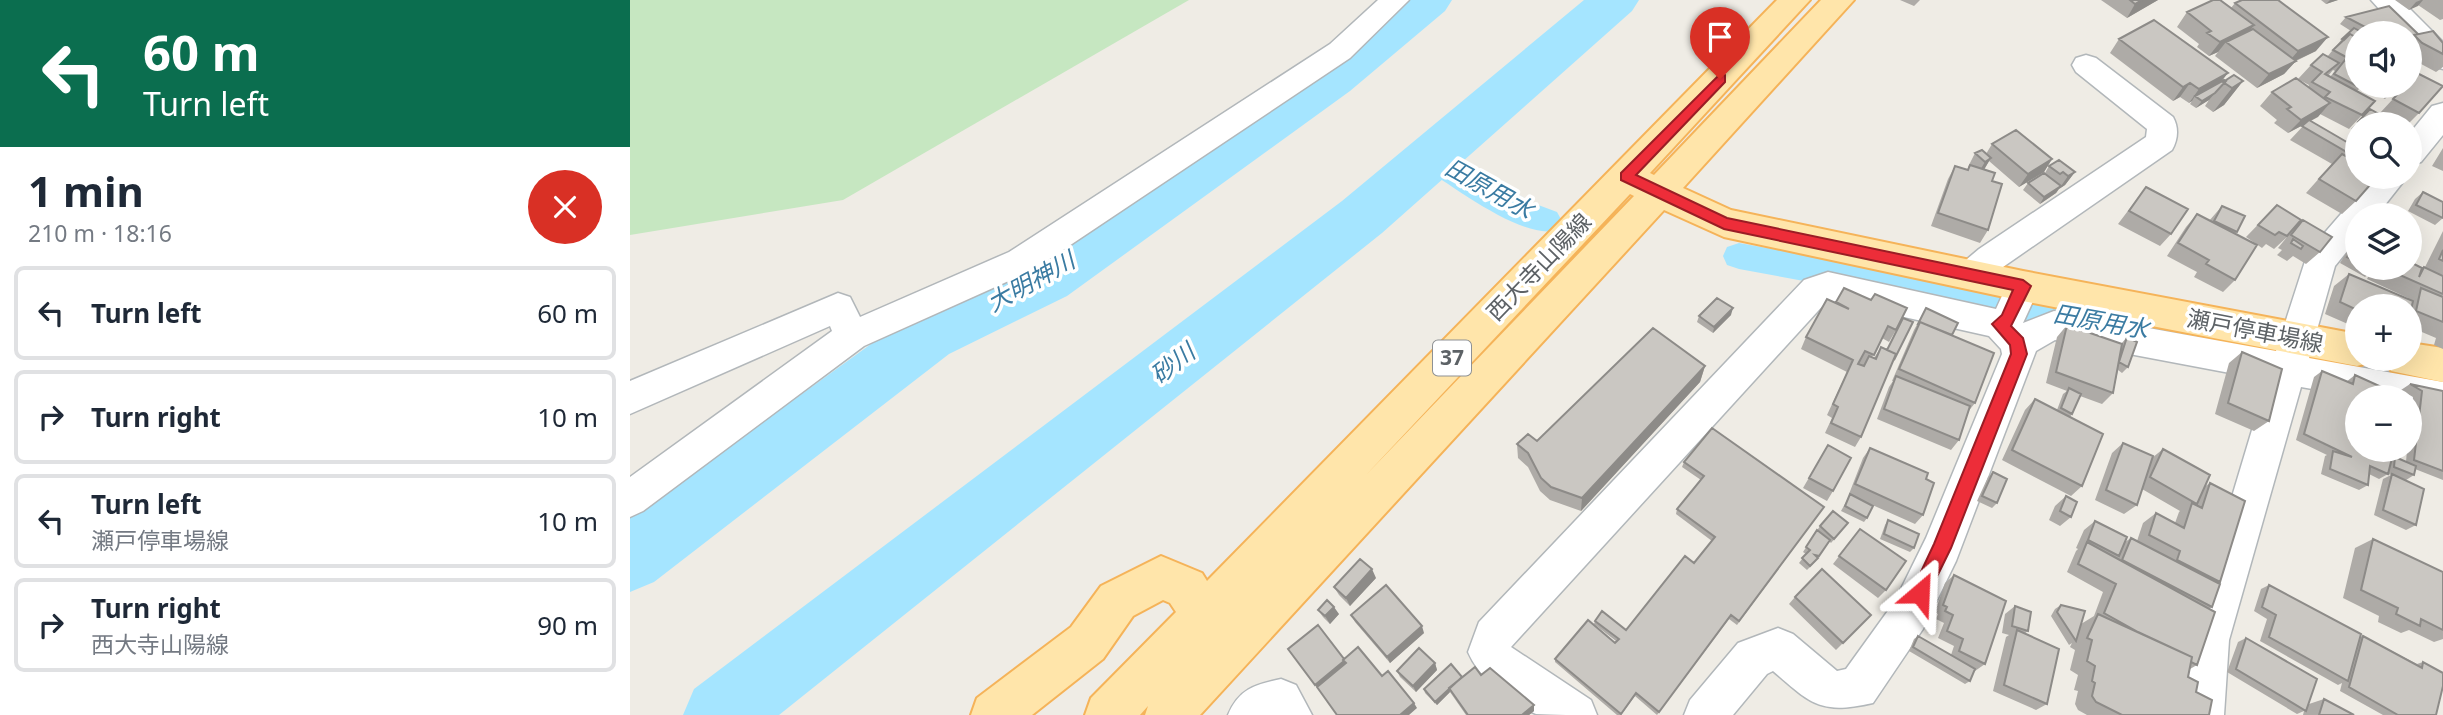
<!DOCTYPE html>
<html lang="en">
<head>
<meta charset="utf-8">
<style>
	body { margin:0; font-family:"Noto Sans","Noto Sans JP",sans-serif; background:#f6f6f7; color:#1f2937; height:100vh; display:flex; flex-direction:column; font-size:26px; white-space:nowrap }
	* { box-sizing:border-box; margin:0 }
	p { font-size:23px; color:#747a83 }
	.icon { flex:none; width:38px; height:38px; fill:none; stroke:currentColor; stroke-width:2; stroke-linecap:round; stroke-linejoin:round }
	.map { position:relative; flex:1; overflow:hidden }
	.sheet { display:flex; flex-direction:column; background:#fff; width:630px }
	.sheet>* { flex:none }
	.banner { background:#0b6e4f; color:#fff; overflow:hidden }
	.buttons { position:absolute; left:1715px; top:21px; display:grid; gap:14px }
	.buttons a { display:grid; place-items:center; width:77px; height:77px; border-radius:50%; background:#fff; box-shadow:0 7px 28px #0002; font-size:35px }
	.pin { position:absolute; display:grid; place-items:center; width:60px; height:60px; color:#fff; margin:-72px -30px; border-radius:50% 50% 50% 0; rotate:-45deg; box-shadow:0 0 7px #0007 }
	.pin .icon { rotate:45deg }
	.me { position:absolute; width:77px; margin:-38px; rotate:26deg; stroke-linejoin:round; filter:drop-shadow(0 0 5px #0008) }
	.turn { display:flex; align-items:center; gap:24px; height:147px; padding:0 28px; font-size:32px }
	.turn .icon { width:91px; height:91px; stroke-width:2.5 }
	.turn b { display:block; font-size:49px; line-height:60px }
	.round { display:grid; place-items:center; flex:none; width:74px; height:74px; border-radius:37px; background:#f6f6f7 }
	.overview { display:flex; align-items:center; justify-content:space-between; height:119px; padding:0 28px }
	h1 { font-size:42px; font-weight:700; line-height:52px }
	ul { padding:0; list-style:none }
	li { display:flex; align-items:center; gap:21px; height:94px; margin:0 14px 10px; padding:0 14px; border:4px solid #e0e1e3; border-radius:10px }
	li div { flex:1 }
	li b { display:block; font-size:26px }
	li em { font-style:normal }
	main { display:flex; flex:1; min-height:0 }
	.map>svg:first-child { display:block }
	.green { fill:#c6e7c1 }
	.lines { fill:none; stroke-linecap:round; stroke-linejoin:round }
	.canal { fill:#a5e5ff; fill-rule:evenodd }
	.river { fill:#a5e5ff; fill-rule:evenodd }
	.minor-casing { stroke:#b2b7ba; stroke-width:3 }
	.major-casing { stroke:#f5b359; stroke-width:4 }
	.minor { fill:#fff; fill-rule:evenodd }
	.major { fill:#ffe5aa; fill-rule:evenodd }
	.wall { fill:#aeaba7; fill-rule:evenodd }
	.shaded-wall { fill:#8d8b88 }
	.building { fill:#cac7c2; stroke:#8d8b88; stroke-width:2 }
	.route { fill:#ed2d39; stroke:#9a1d25; stroke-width:2 }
	.labels { text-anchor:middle; stroke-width:7; stroke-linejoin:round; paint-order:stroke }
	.shield { fill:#fff; stroke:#8e9194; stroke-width:2 }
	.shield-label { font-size:21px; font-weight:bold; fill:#5d6266 }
	.street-label { font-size:23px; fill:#5d6266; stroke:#fff }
	.water-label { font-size:24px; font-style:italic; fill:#3a7ba2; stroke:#fff }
</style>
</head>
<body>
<main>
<section class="sheet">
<div class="banner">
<div class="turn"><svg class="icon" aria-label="left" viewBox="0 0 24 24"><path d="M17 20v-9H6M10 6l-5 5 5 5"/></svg><div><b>60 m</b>Turn left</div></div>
</div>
<div class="overview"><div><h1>1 min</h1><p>210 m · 18:16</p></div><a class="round" style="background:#d93025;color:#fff"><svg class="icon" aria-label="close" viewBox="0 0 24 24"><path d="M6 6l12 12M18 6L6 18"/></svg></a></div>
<ul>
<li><svg class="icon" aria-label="left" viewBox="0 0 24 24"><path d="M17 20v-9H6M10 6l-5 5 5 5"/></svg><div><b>Turn left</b></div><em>60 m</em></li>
<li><svg class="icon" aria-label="right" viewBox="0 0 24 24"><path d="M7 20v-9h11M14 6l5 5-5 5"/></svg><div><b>Turn right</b></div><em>10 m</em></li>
<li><svg class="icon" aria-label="left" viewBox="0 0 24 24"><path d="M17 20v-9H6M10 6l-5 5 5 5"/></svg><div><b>Turn left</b><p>瀬戸停車場線</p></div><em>10 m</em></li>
<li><svg class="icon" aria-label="right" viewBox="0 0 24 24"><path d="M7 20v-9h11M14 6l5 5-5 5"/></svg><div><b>Turn right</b><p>西大寺山陽線</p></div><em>90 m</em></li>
</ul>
</section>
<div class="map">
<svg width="1813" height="715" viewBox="0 0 1813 715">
	<rect width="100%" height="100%" fill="#efece5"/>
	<path class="green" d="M0 0H559L213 200 0 235Z"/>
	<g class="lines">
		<path class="canal" d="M802 146 903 203 927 212 932 221 927 230C894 241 821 185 791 166L787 158 791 150Z
			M1109 243 1468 307 1480 311 1485 321 1480 331 1468 335 1109 269 1097 265 1093 256 1097 247Z"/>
		<path class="river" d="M767 0H822L815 11 720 91 437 296 319 354 24 582 0 592V518L277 318 395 262 684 65Z
			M954 0H1009L1002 11 752 233 149 715H53L64 689 712 201Z"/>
		<g class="minor-casing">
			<path id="minor" d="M748 0H779L720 58 403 270 234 346 13 511 0 517V477L202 331 200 326 0 414V381L208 293 220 297 230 317 379 252 700 44Z
				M1741 0H1771L1813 42V69L1803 66 1780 42V33H1771Z
				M1456 55 1466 58 1543 117C1549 128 1548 139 1542 150L1373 267C1358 280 1350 291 1330 285L1325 275 1330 265 1349 249 1516 137 1517 129 1446 72 1442 65 1446 58Z
				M1813 103V135L1791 162 1780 165V133L1802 106Z
				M1743 177H1777L1747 215H1727V239L1705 266 1679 358 1813 382V414L1780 407V397H1727L1671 387 1599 640 1594 715H1552L1559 640 1637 380 1425 340 1406 351 1326 561 1293 629 1243 703C1190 715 1181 704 1143 671L1137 674 1103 715H1054L1060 700 1108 643 1148 628 1163 634 1207 671 1216 669 1265 601 1296 538 1372 354 1371 349 1359 336 1198 300 881 647 961 700 967 715C950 715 922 715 906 714 880 703 849 678 838 652L849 622 1174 280 1198 272 1366 309 1381 276 1393 272 1405 276 1410 286 1393 323 1424 311 1646 351 1678 252Z
				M651 679 666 685 682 715H598C609 689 624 685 651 679Z"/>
		</g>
		<g class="major-casing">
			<path id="major" d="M1147 0H1180L1020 173 1024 175 1191 0H1224L1053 188 1101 210 1393 271 1727 334V359H1742L1741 362 1727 366 1393 301 1094 237 1034 210 570 715H515L518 706 510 715H455L461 698 546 612 540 603 533 600 503 616 473 659 402 715H341L347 698 441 627 471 586 531 556 572 573 577 581ZM1000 194 1004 196 735 476Z
				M1780 343 1813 348V382L1761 371 1756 359H1780Z"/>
		</g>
		<use href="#minor" class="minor"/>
		<use href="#major" class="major"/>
	</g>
	<path class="wall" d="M1270 0H1290L1284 6Z
		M1471 0H1528L1497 18Z
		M1691 0H1708L1696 4Z
		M1765 0H1813V19L1810 20 1788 5 1779 10Z
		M1605 3 1686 51 1666 61 1654 74 1627 88 1585 56 1588 52 1579 56 1567 47 1569 44 1547 27 1557 12 1601 8Z
		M1716 17 1788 34 1813 43V67L1806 72 1780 58V33H1727V86H1767L1755 99 1732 86 1727 91 1732 115 1719 129 1690 114 1680 121 1727 148 1726 201 1712 214 1676 193 1702 164 1660 140 1675 124 1658 133 1644 123 1647 120 1630 106 1642 92 1678 87 1679 85 1668 79 1681 65 1697 57 1712 39 1721 31 1710 24ZM1703 70 1705 71 1700 77 1698 76Z
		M1489 39 1592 81H1613L1594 105 1583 112 1575 106 1579 100 1566 108 1560 104 1562 101 1559 103 1550 97 1543 101 1480 53Z
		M1775 86H1780L1789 113 1778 124H1771L1750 113Z
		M1740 109 1767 124H1727V133L1721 129Z
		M1362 144 1422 159 1414 172 1389 187 1359 161 1354 170 1362 181 1358 230 1350 243 1301 226 1318 179 1325 166 1338 170 1339 168 1338 167 1345 153 1356 154Z
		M1813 148V171L1802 166Z
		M1419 166 1445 172 1435 185 1429 189 1426 193 1410 204 1393 190 1398 183 1415 173Z
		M1516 187 1541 234 1530 246 1488 224Z
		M1793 192 1813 218 1805 225 1778 211 1785 199Z
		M1647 205 1663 230 1673 220 1690 252 1676 264 1663 256 1657 261 1647 255 1652 250 1648 248 1657 237 1644 249 1636 244 1632 248 1616 237Z
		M1592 206 1607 232 1605 234V280L1593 292 1564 277 1567 272 1537 256 1556 227 1567 214 1579 221Z
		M1813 231V349L1804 345 1806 338 1780 327V306H1727V328L1695 314 1704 286 1719 274 1777 299 1778 298 1737 279 1740 273 1735 277 1710 263 1718 250 1726 243 1727 244V268L1792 269 1795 267Z
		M1214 288 1266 330 1259 342 1252 338 1242 357 1244 358 1251 347 1263 361 1231 437 1225 447 1195 433 1202 418 1197 415 1217 372 1171 349 1176 337 1205 303Z
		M1296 308 1322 335 1345 403 1337 413 1329 440 1321 450 1247 419 1259 387 1263 381H1262L1284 330Z
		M1101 315 1083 333 1067 322 1069 316Z
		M1437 325 1491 344 1497 337 1498 367 1492 373 1488 370 1483 393 1472 404 1450 396 1442 414 1440 417 1452 486 1441 496 1372 460 1395 410 1405 399 1427 410 1433 394 1437 391 1416 383 1427 337Z
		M1612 352 1639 421 1624 431 1585 414 1599 363Z
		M1075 366 1070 382 951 511 920 500 910 491 898 467 888 458 887 444 907 441Z
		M1692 371 1716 382 1725 375 1727 397 1762 459 1765 457 1776 462 1777 450H1780V426L1783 397 1771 390 1780 384 1813 391V480L1785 469 1784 475 1776 480 1786 525 1776 530 1744 515 1753 479 1761 475 1758 474 1749 479 1739 474 1738 485 1729 490 1691 474 1695 456 1697 455 1666 440 1684 377Z
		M1493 443 1522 458 1533 449 1574 487 1580 483 1590 582 1588 583 1582 607 1579 609 1567 665 1560 669 1558 677 1579 715H1457L1448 710 1445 704 1448 691 1444 690 1448 675 1440 670 1445 650 1440 647 1442 643 1439 645 1421 616 1425 609 1431 605 1451 624 1464 616 1473 592 1437 572 1446 551 1448 549 1446 548 1454 530 1465 521 1495 542 1501 538 1507 541 1513 523 1526 513 1545 523 1549 512 1550 511 1512 489 1507 505 1494 514 1465 500 1482 453Z
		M1198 445 1203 491 1197 501 1173 488Z
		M1240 448 1296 479 1293 515 1285 524 1229 499 1237 518 1234 522 1211 511 1220 495 1219 494 1233 458Z
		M1054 462 1194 507 1107 625 1099 619 1027 715 1005 696 991 715H987L925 662V659L985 643 986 641 964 624 965 621 996 630 1064 563 1082 541 1046 514 1047 509 1071 480 1052 467Z
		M1363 472 1367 503 1362 508 1347 501 1358 477Z
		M1436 496 1441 517 1430 526 1419 520 1425 506Z
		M1258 520 1284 548 1280 552 1250 539 1255 525Z
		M1218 523 1201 543 1199 541 1185 562 1177 570 1169 563 1176 554 1173 552 1190 526Z
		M1230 529 1256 590 1248 598 1203 564Z
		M1743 539 1813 572V639L1804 642 1779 630 1771 633 1748 622 1749 616 1713 598 1725 548Z
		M1324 575 1355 664 1345 671 1344 670 1340 681 1335 684 1279 651 1284 639 1288 636 1321 655 1324 646 1308 638 1314 623 1306 619 1308 614 1305 612 1315 583Z
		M746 578 720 606 709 595 704 587Z
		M1639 585 1730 637 1733 636 1787 664 1793 662 1806 715H1753L1710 691 1712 683 1708 685 1630 641 1637 619 1624 611 1631 589Z
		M1165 597 1241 615 1206 650 1159 604Z
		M1385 606 1398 631 1394 634 1417 704 1406 710 1363 691 1376 637 1379 635 1372 633 1375 614Z
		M688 610 709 614 700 624 693 617Z
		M721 615 794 633 760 663 725 622Z
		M1616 638 1679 704 1694 699 1724 715H1673L1674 711 1667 714 1597 672 1608 642Z
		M805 663 807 670 786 692 770 677 767 671Z
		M851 675 904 711 899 715H836L820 692 807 705 795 693 794 689 832 677Z"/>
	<path class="shaded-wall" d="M1512 0H1528L1497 18 1505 4Z
		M1700 0H1708L1696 4Z
		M1791 0H1793L1788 6 1779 10 1786 2Z
		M1624 25 1614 39 1596 42 1588 52 1579 56 1590 42Z
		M1740 26 1734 33H1729L1735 27Z
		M1698 37 1686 51 1656 65 1668 51Z
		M1666 61 1654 74 1627 88 1639 74Z
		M1598 73 1587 87 1565 96 1562 101 1559 103 1569 89Z
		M1613 81 1594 105 1583 112 1602 88Z
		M1560 83 1550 97 1543 101 1553 87Z
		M1585 93 1579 100 1566 108 1572 101Z
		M1700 103 1688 117 1658 133 1671 120Z
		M1361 158 1353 171 1347 175 1355 162Z
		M1422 159 1414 172 1389 187 1398 174Z
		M1445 172 1435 185 1429 189 1438 176Z
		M1431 186 1426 193 1410 204 1414 197Z
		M1103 308 1101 315 1083 333 1084 327Z
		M1075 366 1070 382 951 511 952 498Z
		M742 569 746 578 720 606 716 598Z
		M704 607 709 614 700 624 695 616Z
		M792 626 794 633 760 663 757 657Z
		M715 660 717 664 688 688 685 685Z
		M805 663 807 670 786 692 783 686Z
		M819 689 820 692 807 705 805 702Z
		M784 703 787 708 779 715H770Z
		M904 705V711L899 715H892Z"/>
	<path class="building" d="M1500 0H1512L1505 4Z
		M1583 0H1590L1624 25 1590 42 1577 33 1581 31 1557 12Z
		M1612 0H1648L1698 37 1668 51 1605 3Z
		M1759 6 1788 34 1784 35 1780 39V33H1750L1740 26 1735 27 1716 17Z
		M1524 20 1598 73 1569 89 1560 83 1553 87 1489 39Z
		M1724 28 1733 33H1727V38L1720 34 1714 40 1712 39Z
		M1623 29 1666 61 1639 74 1596 42Z
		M1803 31 1813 43V54L1792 43 1784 35Z
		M1720 34 1727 38V63L1703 50Z
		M1693 54 1709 63 1695 74 1745 101 1732 115 1695 97 1700 92 1682 82 1692 72 1681 65Z
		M1715 60 1727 66V86L1704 74Z
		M1780 65 1785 68 1780 73Z
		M1787 73 1813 86 1789 113 1763 99 1775 86H1780V81Z
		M1604 75 1613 81 1602 88 1593 82Z
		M1666 78 1700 103 1671 120 1657 109 1661 107 1642 92Z
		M1594 80 1596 81 1585 93 1572 101 1565 96Z
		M1740 109 1767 124H1732L1728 122Z
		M1679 120 1727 148V158L1672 126Z
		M1386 130 1422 159 1398 174 1362 144Z
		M1352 150 1361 158 1355 162 1345 153Z
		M1712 154 1727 162V177H1747L1726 201 1689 179Z
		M1429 160 1445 172 1438 176 1433 172 1430 174 1419 166Z
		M1340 165 1365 173 1362 181 1372 184 1358 230 1308 213 1325 166 1338 170Z
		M1414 173 1431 186 1414 197 1398 183Z
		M1516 187 1558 209 1541 234 1499 211Z
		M1793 192 1813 202V218L1786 205Z
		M1647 205 1671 220 1657 236 1649 232 1645 235 1628 225Z
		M1592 206 1615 216 1607 232 1584 221Z
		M1567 214 1627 245 1605 280 1576 264 1579 260 1548 243Z
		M1673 220 1702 237 1690 252 1661 235Z
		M1663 239 1673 246 1671 249 1661 243Z
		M1726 243 1727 244V262L1717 257Z
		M1813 250V261L1809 259Z
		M1780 262 1792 268 1789 277 1794 267 1813 276V294L1754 268H1780Z
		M1719 274 1783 301 1780 314V306H1727V310L1710 302Z
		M1214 288 1241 300 1245 294 1277 308 1266 330 1258 326 1244 355 1235 351 1228 364 1234 366 1239 356 1246 359 1251 347 1266 354 1231 437 1201 423 1208 407 1203 404 1223 360 1176 337 1197 299 1219 309 1206 302Z
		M1791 288 1813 297V322L1786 311Z
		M1087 298 1103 308 1084 327 1069 316Z
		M1296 308 1328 323 1322 335 1290 322 1289 324H1288Z
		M1273 318 1283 322 1264 360 1266 354 1257 350Z
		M1290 322 1364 353 1345 403 1269 369Z
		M1437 325 1492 344 1483 393 1426 372Z
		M1023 328 1075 366 952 498 921 487 911 478 898 453 887 444 898 434 907 441Z
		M1497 337 1507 342 1498 367 1489 362Z
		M1612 352 1652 369 1639 421 1598 403Z
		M1692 371 1723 384 1725 375 1767 394 1766 397H1727V450H1764L1758 474 1740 466 1738 485 1700 469 1703 451 1722 457 1674 434Z
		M1266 376 1340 406 1329 440 1254 409Z
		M1780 384 1813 391V471L1784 460 1792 391Z
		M1439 388 1451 394 1442 414 1431 408Z
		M1405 399 1473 434 1452 486 1382 450Z
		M1082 428 1194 507 1109 621 1101 615 1029 712 1006 693 991 714 925 659 958 620 985 643 989 639 965 621 972 611 996 630 1055 556 1064 563 1085 537 1047 509 1074 476 1054 462Z
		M1493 443 1523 456 1507 505 1476 490Z
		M1198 445 1221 458 1203 491 1179 478Z
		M1240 448 1298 473 1296 479 1304 483 1293 515 1225 484Z
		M1533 449 1580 475 1567 504 1520 477Z
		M1765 457 1786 466 1784 475 1764 467Z
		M1363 472 1377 479 1367 503 1352 496Z
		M1762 474 1794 489 1786 525 1753 510Z
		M1580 483 1615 501 1590 582 1547 560 1550 551 1519 535 1526 513 1554 528 1562 503 1572 508Z
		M1220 494 1243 506 1237 518 1215 506Z
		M1436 496 1447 502 1441 517 1430 511Z
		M1203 511 1218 523 1204 539 1190 526Z
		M1258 520 1289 534 1284 548 1254 534Z
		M1465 521 1497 537 1489 556 1458 540Z
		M1230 529 1276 561 1256 590 1209 556Z
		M1187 530 1200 540 1189 556 1185 555 1188 558 1180 566 1172 558 1180 550 1176 547Z
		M1501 538 1590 584 1582 607 1492 560Z
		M1743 539 1813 572V630L1791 619 1790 626 1766 614 1768 608 1731 590Z
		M1457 542 1585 612 1567 665 1561 662 1562 657 1508 632 1474 613 1486 584 1448 564Z
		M730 559 742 569 716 598 704 587Z
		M1192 569 1241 615 1213 643 1165 597Z
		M1324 575 1376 601 1355 664 1329 651 1333 639 1317 631 1323 615 1315 611 1317 607 1313 605Z
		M756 585 792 626 757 657 721 615Z
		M1639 585 1731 634 1718 681 1639 637 1646 615 1632 607Z
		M697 600 704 607 695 616 688 610Z
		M1431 605 1455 611 1446 641 1427 612Z
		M1385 606 1401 612 1398 631 1382 626Z
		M1468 614 1562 657 1558 677 1568 682 1566 692 1582 700 1579 715H1492L1466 702 1462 696 1465 683 1462 681 1465 666 1457 661 1462 640 1457 638Z
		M688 625 714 659 713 660 714 661 685 685 658 649Z
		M1387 630 1429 649 1417 704 1374 685Z
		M1288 636 1345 669 1340 681 1283 647Z
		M1733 636 1792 668 1793 662 1813 673V686L1806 715H1768L1719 687Z
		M1616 638 1687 679 1676 711 1606 669Z
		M728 647 752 676 758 671 784 703 770 715H707L687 687 716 663 713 660Z
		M789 648 805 663 783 686 767 671Z
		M821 664 832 677 805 702 794 689Z
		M845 667 851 675 860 668 904 705 892 715H838L819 688Z
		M1694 699 1724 715H1689Z"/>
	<path class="route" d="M1090 74 1095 75V82L1006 175 1097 218 1393 280 1401 286 1381 326 1393 338 1397 354 1321 548 1296 599 1290 602 1283 599 1281 593 1304 544 1381 354 1380 345 1362 324 1372 315 1383 290 1094 229 991 180V173Z"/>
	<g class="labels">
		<rect class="shield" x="803" y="340.5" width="38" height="35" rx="5"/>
		<g class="shield-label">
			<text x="822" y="365">37</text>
		</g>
		<g class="street-label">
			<text transform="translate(909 267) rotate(-46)" y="8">西大寺山陽線</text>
			<text transform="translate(1625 331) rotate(11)" y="8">瀬戸停車場線</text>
		</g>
		<g class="water-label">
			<text transform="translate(859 189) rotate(29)" y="8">田原用水</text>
			<text transform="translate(401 282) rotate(-29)" y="8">大明神川</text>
			<text transform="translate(1471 322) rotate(10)" y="8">田原用水</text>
			<text transform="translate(543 364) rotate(-38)" y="8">砂川</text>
		</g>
	</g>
</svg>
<div class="buttons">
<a><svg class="icon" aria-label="sound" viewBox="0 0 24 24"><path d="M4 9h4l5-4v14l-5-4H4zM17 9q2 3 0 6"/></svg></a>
<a><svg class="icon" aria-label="search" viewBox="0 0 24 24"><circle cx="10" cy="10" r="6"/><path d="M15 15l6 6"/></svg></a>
<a><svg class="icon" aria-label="layers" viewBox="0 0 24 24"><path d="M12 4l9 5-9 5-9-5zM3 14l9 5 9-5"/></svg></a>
<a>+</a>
<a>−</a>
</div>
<div class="pin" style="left:1090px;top:79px;background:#d93025"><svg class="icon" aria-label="arrive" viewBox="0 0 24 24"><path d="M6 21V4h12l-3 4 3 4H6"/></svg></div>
<svg class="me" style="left:1290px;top:593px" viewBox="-20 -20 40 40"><path d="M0-17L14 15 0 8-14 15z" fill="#ed2d39" stroke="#fff" stroke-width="4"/></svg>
</div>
</main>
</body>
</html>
